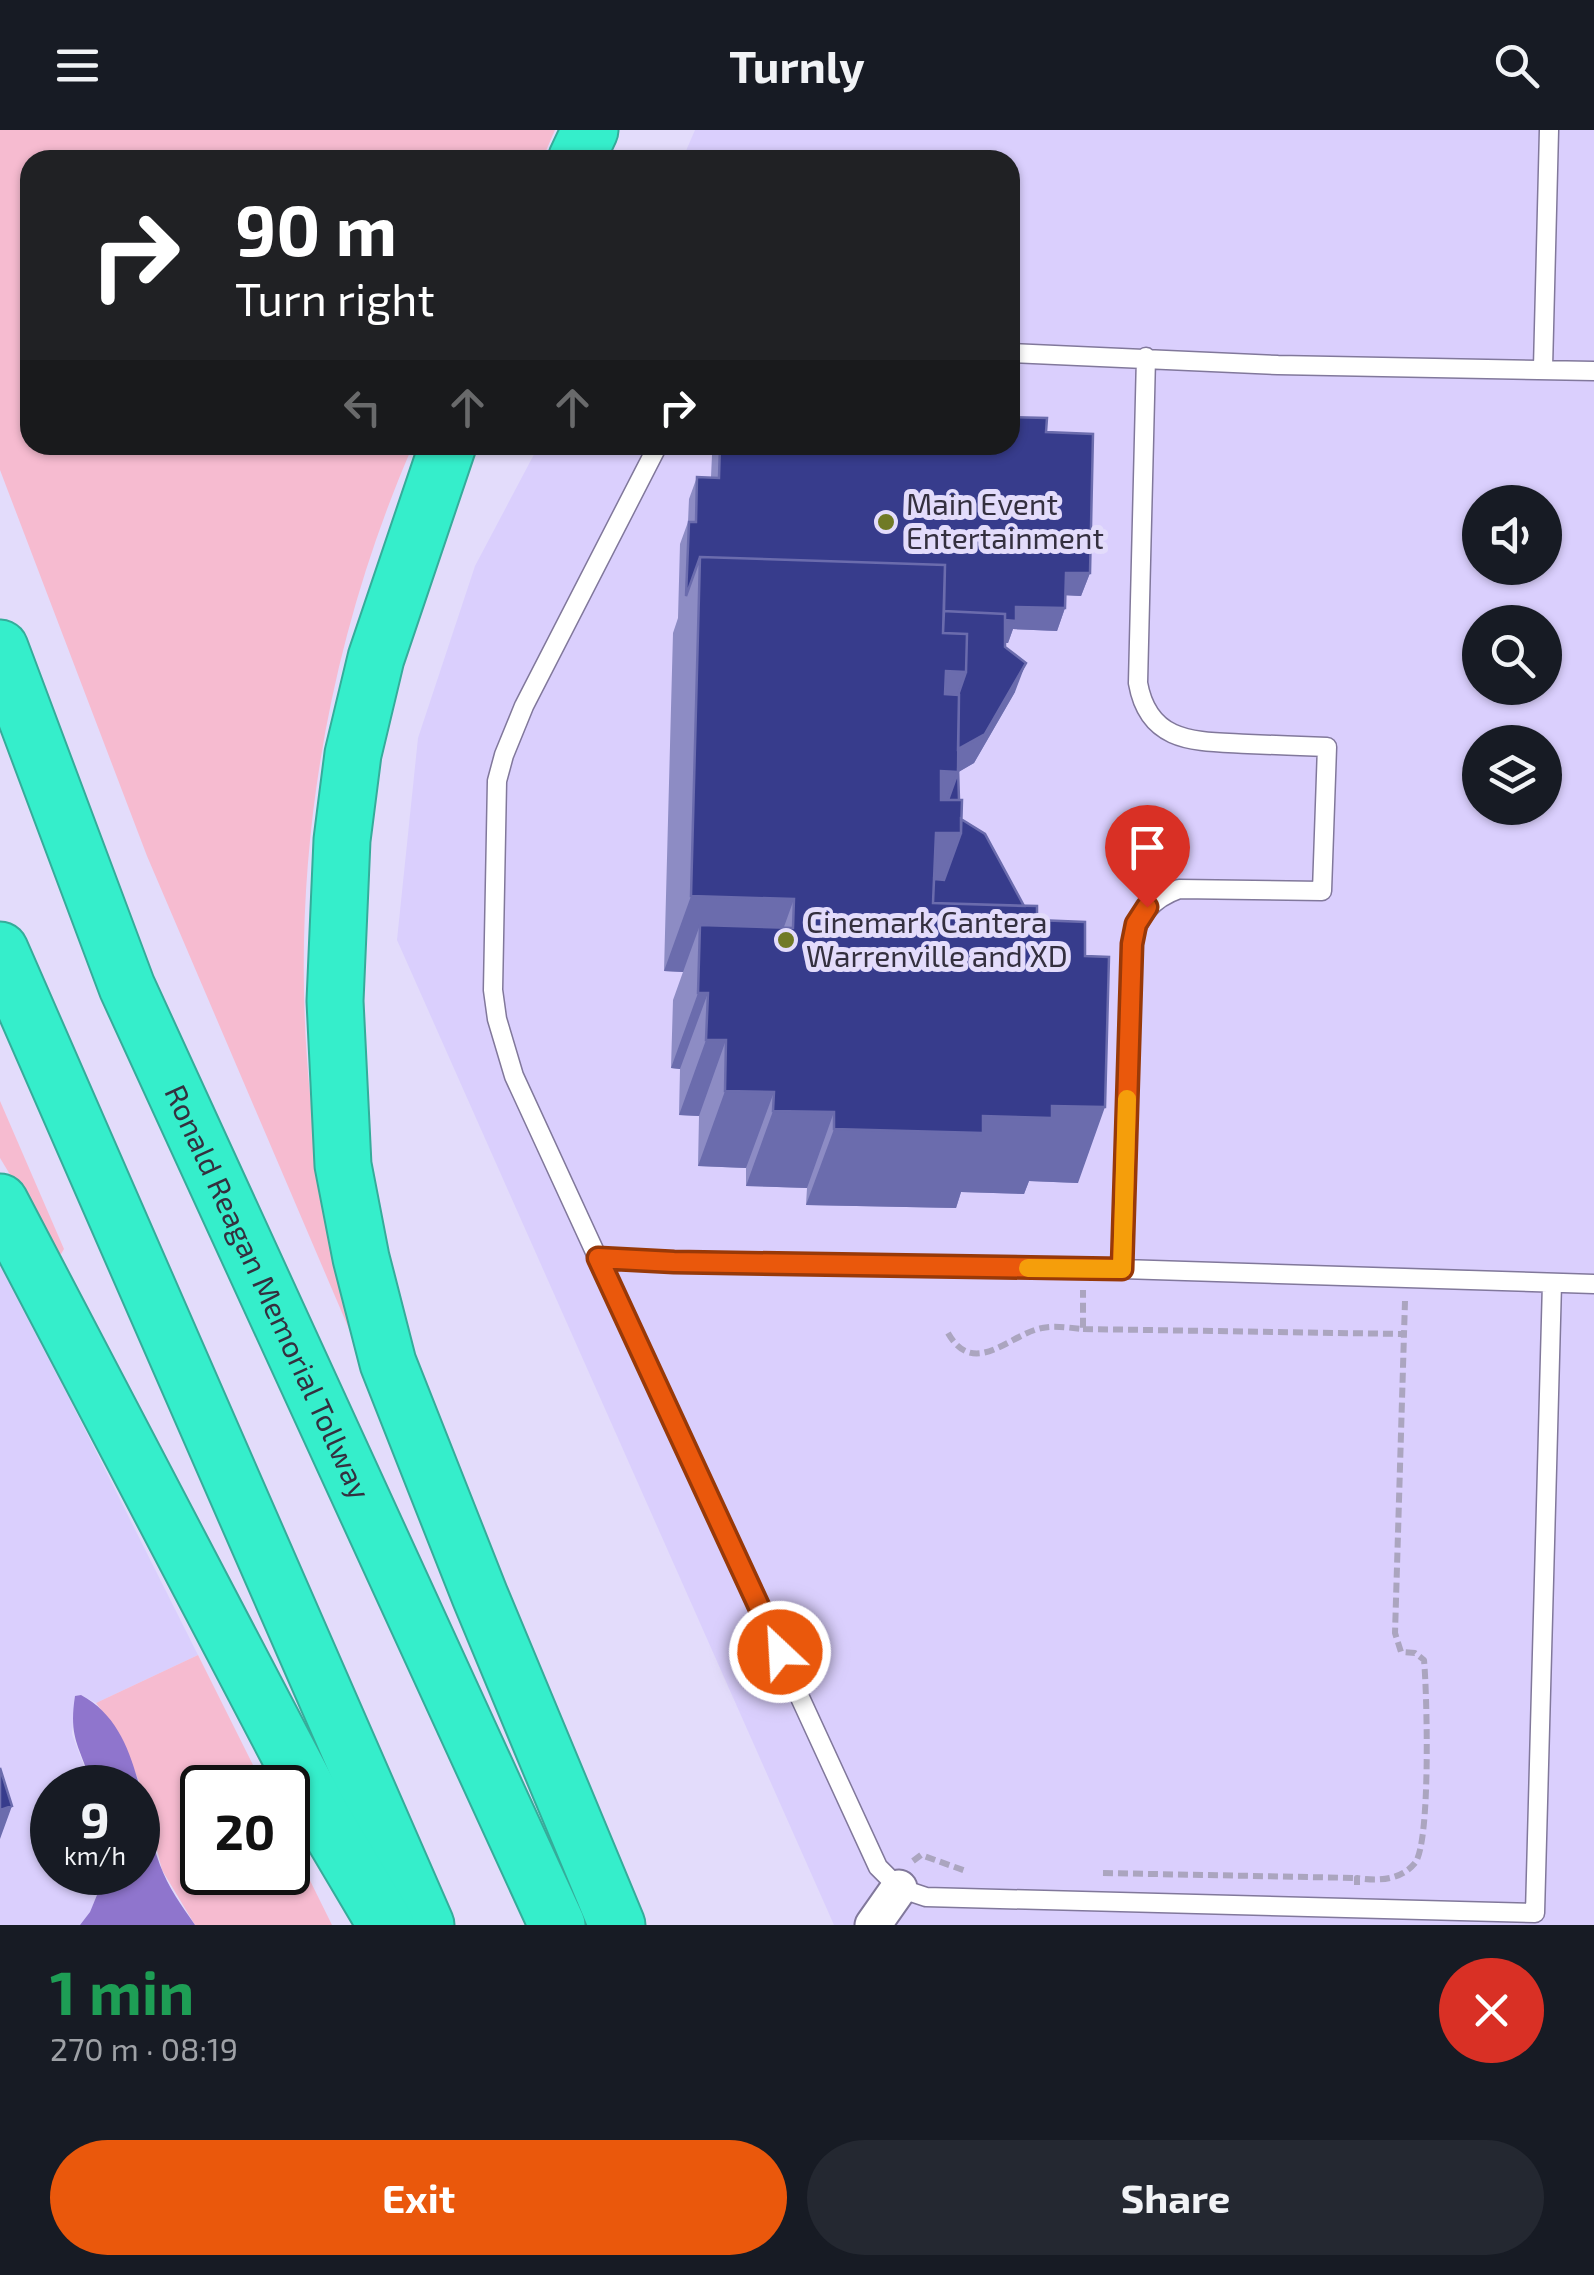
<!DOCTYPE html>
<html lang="en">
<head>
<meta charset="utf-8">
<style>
	body { margin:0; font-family:"Exo 2",sans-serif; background:#242831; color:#f1f3f6; height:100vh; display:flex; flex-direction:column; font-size:38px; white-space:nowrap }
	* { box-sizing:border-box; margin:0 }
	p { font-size:32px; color:#9ea1a6 }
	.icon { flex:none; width:55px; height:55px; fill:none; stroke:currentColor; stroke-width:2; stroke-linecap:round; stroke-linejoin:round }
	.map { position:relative; height:1795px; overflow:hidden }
	.side { display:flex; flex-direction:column; background:#171b24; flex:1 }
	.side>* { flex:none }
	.banner { position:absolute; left:20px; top:20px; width:1000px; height:305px; border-radius:30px; box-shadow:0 2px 8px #0004; background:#202124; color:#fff; overflow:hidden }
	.tools { position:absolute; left:1462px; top:355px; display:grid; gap:20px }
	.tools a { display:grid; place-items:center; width:100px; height:100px; border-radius:50%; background:#171b24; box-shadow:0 2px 8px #0004; font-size:50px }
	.speed { position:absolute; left:30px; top:1635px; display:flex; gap:20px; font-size:50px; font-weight:700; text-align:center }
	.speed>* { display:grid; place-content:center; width:130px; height:130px; border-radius:50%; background:#171b24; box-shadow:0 2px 8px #0004; line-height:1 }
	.speed small { font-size:25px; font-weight:400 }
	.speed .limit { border:5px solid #111; border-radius:15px; background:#fff; color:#111 }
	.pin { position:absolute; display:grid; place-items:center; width:85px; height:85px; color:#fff; margin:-102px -42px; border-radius:50% 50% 50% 0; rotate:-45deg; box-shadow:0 0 10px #0007 }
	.pin .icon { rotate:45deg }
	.me { position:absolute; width:110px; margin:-55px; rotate:335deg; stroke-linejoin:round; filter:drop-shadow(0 0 8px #0008) }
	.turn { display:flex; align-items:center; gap:35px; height:210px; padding:0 50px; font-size:45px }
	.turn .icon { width:130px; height:130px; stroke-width:2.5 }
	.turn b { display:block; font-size:70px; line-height:85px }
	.lanes { display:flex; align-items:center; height:95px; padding:0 50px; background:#0003; justify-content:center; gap:50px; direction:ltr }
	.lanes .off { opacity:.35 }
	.round { display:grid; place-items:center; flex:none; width:105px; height:105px; border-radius:52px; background:#242831 }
	.overview { display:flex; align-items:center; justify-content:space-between; height:170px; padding:0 50px }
	h1 { font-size:60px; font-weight:700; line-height:75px; color:#1e9e55 }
	.cta { display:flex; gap:20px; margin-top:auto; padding:20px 50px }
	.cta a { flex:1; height:115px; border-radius:60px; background:#ea580c; color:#fff; font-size:40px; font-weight:700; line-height:115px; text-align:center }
	.cta a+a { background:#242831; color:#f1f3f6 }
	header { display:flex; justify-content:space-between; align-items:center; height:130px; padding:0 50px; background:#171b24; font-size:45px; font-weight:700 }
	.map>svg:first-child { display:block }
	.built { fill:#dacffd; fill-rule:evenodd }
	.green { fill:#f6bbd0 }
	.water { fill:#8f75cd }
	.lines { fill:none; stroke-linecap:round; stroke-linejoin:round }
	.service-casing { stroke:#81789b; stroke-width:21 }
	.minor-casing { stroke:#81789b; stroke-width:39 }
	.motorway-casing { stroke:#35ac9a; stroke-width:59 }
	.path { stroke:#aba5bf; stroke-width:6; stroke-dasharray:10 5; stroke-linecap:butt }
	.service { stroke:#fff; stroke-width:18 }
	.minor { stroke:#fff; stroke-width:35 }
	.motorway { stroke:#35eecb; stroke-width:55 }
	.wall { fill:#8d8cc4 }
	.shaded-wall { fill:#6b6cad }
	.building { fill:#373c8c; stroke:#6b6cad; stroke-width:2.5 }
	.route-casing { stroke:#983908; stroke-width:25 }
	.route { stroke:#ea580c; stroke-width:18 }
	.slow { stroke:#f59e0b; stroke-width:18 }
	.poi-dot { fill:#707a26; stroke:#e3dcfb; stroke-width:4 }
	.labels { text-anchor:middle; stroke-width:10; stroke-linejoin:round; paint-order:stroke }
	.poi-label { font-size:30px; fill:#34303f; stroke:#e3dcfb; text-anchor:start }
	.street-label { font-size:30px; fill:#34303f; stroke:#e3dcfb }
</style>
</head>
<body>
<header><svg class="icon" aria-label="menu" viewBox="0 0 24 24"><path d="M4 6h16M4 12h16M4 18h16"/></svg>Turnly<svg class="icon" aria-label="search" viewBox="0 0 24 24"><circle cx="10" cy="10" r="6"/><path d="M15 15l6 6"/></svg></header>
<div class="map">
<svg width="1594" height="1795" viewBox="0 0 1594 1795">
	<rect width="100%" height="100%" fill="#e3dcfb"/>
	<path class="built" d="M695 0H1594V1795H834L397 810 418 608 475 436 539 315H1010V30H682ZM1480 372H1545V438H1480ZM1480 492H1545V558H1480ZM1480 612H1545V678H1480Z
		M0 1130 198 1525 96 1573 81 1565 75 1567 72 1604 92 1657 52 1658V1742L106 1743 90 1782 80 1795H0Z"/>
	<path class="green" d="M0 0H555L542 30H30V315H413C323 522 287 749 311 974 319 1052 340 1128 357 1204L352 1206 147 726 0 340Z
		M0 971 64 1119 61 1124H58L0 1028Z
		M198 1525 264 1657 202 1658V1742H288V1706L332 1795H195L162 1740 141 1656 118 1602 96 1573Z"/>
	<path class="water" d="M81 1565C141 1597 139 1679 160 1735 168 1757 182 1776 195 1795H80L90 1782 106 1743 138 1742V1658L92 1657C81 1616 68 1611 75 1566Z"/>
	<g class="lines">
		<g class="service-casing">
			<path id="service" d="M1010 223 1278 235 1594 241
				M1543 238 1549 0
				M658 315 524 576 504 625 497 651 493 860 497 889 514 946 878 1737 899 1758 926 1767 1535 1783 1552 1153
				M598 1128 674 1132 1122 1139 1594 1154
				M1122 1139 1132 814C1138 786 1151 769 1179 759L1322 761 1327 617C1301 616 1274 615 1248 614 1197 611 1149 615 1138 553L1146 227"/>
		</g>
		<g class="minor-casing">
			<path id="minor" d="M873 1795 899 1758"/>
		</g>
		<g class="motorway-casing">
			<g id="motorway">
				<path d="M576 30 590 0"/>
				<path d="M448 315 376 528 353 624 342 710 335 871 343 1035 361 1128 388 1233 480 1466 617 1795"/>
				<path id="s1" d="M0 518 127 857 557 1795"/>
				<path d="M0 820 426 1795"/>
				<path d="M0 1072 322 1687 386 1795"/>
			</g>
		</g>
		<path class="path" d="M1083 1199 1404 1204 1405 1171
			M948 1203C974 1249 1010 1204 1042 1198 1055 1195 1070 1198 1083 1199V1160
			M913 1731 921 1725 966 1741
			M1103 1743 1357 1748
			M1357 1755V1748C1377 1751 1400 1751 1415 1733 1431 1712 1427 1562 1424 1530L1415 1523 1401 1522 1395 1503 1404 1204"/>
		<use href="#service" class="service"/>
		<use href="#minor" class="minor"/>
		<use href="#motorway" class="motorway"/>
	</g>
	<path class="wall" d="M1046 302 1090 443 1081 466 1066 465 1065 478 1057 501 1013 499 1008 513H1005L1015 562 974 633 958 642 959 670 961 689 1024 776 1037 790 1078 1053 1029 1051 1024 1064 961 1062 956 1078 806 1075 807 1058 746 1056V1038L698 1036 699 986 679 985 680 939 671 938 673 870 683 842 664 841 673 503 678 488 680 414 688 392 689 369 697 347H711L712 325 716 315H1010Z"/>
	<path class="shaded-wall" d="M1066 443H1090L1081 466 1058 465Z
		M1016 477 1065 478 1057 501 1013 499 1008 513 928 511Z
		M1026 533 1015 562 974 633 957 643 936 703H961L934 779H918L941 641Z
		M946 541 966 542 941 611Z
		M691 766 794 769 767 844 700 795 683 842 664 841Z
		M698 863H708L680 939 671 938Z
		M706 910H726L699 986 679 985Z
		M725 961 774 962 746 1038 698 1036Z
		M1052 976 1105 977 1078 1053 1029 1051 1024 1064 961 1062 956 1078 806 1075 834 999 983 986Z
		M773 981 834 982 807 1058 746 1056Z
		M12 1676 0 1709V1680Z"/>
	<path class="building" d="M1010 287 1047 288 1046 302 1093 304 1090 443H1066L1065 478 1016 477V491L1005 490V484L944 481 945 435 700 427 686 466 689 392H696L697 347 719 348 720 315H1010Z
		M700 427 945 435 943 503 967 504 966 542 946 541 945 564 959 565 958 642 941 641V670H962L961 703H936L933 773 1037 776V790L1085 792V826L1109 827 1105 977 1052 976V988L983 986V1003L834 999V982L773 981 774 962 725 961 726 910H706L708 863H698L700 795 793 798 794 769 691 766Z
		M944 481 1005 484V517L1026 533 985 604 958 619 959 565H958L966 542 967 504 943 503Z
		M958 638 959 670H948L958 642Z
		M961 689 985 704 1024 776 933 773 934 749 944 750 961 703Z
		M0 1638 12 1676 0 1680Z"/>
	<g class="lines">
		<g class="route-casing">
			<path id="route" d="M780 1522 598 1128 674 1132 1122 1139 1132 814 1136 794 1147 777"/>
		</g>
		<use href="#route" class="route"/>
		<path class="slow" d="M1028 1138 1122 1139 1127 969"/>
	</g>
	<g class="poi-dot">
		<circle cx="886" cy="392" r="10"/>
		<circle cx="786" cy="810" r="10"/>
	</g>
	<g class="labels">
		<g class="poi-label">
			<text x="906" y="385">Main Event<tspan x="906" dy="34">Entertainment</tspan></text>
			<text x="806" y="803">Cinemark Cantera<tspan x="806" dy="34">Warrenville and XD</tspan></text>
		</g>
		<g class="street-label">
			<text dy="10" stroke="none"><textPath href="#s1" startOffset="698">Ronald Reagan Memorial Tollway</textPath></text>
		</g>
	</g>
</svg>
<div class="tools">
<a><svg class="icon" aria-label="sound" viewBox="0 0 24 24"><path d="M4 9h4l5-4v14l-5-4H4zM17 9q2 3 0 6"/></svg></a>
<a><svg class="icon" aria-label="search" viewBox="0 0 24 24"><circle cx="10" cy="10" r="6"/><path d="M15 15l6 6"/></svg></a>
<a><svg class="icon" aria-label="layers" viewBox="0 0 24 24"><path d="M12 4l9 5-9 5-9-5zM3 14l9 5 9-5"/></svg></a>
</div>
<div class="speed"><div>9<small>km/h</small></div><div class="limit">20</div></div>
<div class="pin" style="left:1147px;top:777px;background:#d93025"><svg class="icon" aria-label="arrive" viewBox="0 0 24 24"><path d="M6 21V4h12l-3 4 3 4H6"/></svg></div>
<svg class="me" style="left:780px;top:1522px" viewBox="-20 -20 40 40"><circle r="17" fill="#ea580c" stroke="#fff" stroke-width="3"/><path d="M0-11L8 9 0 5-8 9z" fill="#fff"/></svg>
<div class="banner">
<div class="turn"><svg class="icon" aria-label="right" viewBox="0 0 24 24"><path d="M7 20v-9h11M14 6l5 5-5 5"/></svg><div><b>90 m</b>Turn right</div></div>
<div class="lanes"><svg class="icon off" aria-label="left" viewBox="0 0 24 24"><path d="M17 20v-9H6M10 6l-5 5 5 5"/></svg><svg class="icon off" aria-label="ahead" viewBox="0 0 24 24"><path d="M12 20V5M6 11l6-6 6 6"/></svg><svg class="icon off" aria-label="ahead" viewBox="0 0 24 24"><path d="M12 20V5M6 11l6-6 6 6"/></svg><svg class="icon" aria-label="right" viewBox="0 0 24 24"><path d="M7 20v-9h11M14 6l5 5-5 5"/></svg></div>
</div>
</div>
<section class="side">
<div class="overview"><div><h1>1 min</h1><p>270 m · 08:19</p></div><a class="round" style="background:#d93025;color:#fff"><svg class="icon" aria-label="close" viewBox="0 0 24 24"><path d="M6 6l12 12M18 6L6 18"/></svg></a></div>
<div class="cta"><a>Exit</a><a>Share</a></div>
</section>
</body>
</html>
